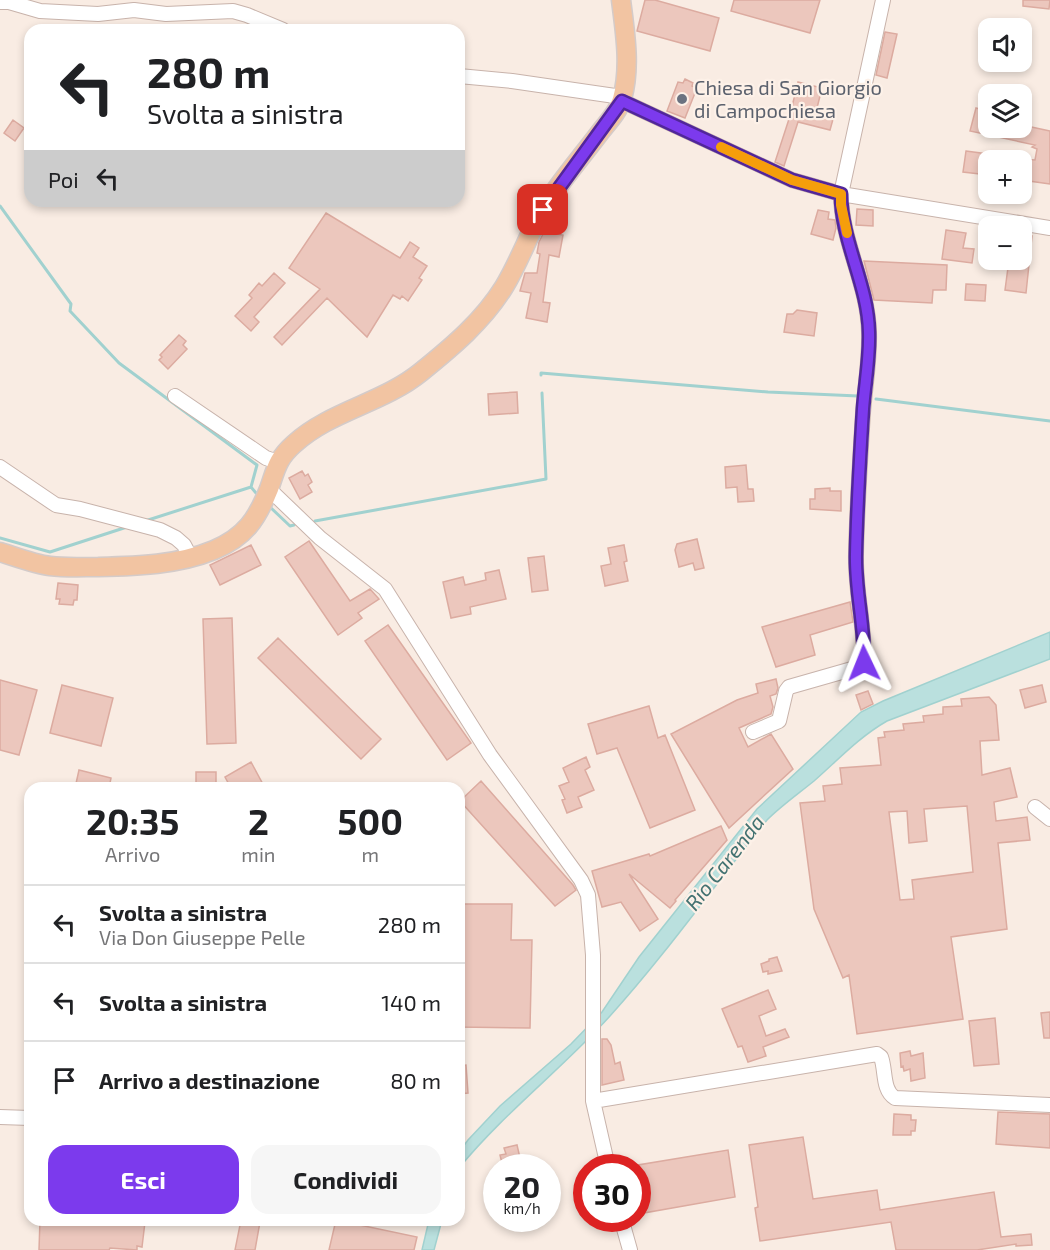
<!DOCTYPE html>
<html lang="it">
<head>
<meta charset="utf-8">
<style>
	body { margin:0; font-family:"Exo 2",sans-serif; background:#f6f6f6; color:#202124; height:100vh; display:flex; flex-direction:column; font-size:22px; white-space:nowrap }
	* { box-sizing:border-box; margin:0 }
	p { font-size:20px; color:#757577 }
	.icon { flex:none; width:33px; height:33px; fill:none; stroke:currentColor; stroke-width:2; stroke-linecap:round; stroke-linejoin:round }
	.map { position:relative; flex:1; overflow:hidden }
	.drawer { position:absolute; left:24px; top:782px; width:441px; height:444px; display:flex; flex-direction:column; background:#fff; border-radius:18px; box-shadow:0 3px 9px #0003 }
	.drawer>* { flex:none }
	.banner { position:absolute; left:24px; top:24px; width:441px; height:183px; border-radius:18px; box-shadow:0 3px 9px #0003; background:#fff; color:#202124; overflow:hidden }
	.tools { position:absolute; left:978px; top:18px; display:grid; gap:12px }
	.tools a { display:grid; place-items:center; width:54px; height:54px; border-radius:12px; background:#fff; box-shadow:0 3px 9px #0003; font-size:30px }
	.speed { position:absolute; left:483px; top:1154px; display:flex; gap:12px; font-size:30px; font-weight:700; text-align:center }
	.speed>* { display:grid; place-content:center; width:78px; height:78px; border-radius:50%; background:#fff; box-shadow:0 3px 9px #0003; line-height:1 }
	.speed small { font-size:15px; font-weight:400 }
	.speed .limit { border:9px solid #d22; background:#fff; color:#111 }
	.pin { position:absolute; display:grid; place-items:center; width:51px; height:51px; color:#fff; margin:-26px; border-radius:12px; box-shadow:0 3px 9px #0006 }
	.me { position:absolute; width:66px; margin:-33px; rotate:358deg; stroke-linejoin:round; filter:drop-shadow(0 0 4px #0008) }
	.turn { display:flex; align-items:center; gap:21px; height:126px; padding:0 24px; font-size:27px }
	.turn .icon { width:78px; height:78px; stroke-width:2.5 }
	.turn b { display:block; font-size:42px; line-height:51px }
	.then { display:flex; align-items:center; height:57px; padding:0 24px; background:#0003; gap:12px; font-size:22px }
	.eta { display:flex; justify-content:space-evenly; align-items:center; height:102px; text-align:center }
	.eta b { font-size:36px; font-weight:700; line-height:42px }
	.action { display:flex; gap:12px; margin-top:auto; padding:12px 24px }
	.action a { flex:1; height:69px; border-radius:18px; background:#7c3aed; color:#fff; font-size:24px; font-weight:700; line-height:69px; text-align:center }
	.action a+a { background:#f6f6f6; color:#202124 }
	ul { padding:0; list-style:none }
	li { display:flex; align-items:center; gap:18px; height:78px; padding:0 24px; border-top:2px solid #e0e0e0 }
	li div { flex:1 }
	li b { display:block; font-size:22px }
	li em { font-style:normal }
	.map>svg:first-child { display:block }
	.water { fill:#bae0de; stroke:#a1d1cf; stroke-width:1.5 }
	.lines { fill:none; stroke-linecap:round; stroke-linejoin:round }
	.stream { stroke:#a1d1cf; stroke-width:3 }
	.building { fill:#ecc7bd; stroke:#dcaba0; stroke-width:1.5; fill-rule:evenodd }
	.minor-casing { stroke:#c8b3ab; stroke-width:16 }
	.major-casing { stroke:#d4cbc9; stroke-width:21 }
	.minor { stroke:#fff; stroke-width:14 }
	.major { stroke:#f2c4a2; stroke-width:18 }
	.route-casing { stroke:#51269a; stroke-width:15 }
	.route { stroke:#7c3aed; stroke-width:10 }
	.slow { stroke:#f59e0b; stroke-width:10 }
	.worship-dot { fill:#6b7280; stroke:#fdf1e8; stroke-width:2 }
	.labels { text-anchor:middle; stroke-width:4.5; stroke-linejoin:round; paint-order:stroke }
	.worship-label { font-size:20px; fill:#5b616d; stroke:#fdf1e8; text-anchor:start }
	.water-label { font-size:21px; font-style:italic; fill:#427271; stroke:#fdf1e8 }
</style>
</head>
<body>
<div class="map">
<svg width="1050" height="1250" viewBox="0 0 1050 1250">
	<rect width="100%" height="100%" fill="#f9ece3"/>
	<path class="water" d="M1050 632V659L887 721C859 737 838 760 814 781 798 794 781 806 767 820 714 886 666 954 610 1016 562 1069 505 1112 459 1168V1152L468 1140 500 1106 571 1044 602 1012 639 957 757 809 861 712 883 701Z
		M429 1220H442L434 1250H422Z"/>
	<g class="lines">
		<path class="stream" d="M0 206 71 304 70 311 119 363 257 465 251 487
			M541 375V373L768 392 858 396
			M876 399 1050 421
			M251 487 256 493
			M271 508 290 526 294 525
			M145 521 251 487
			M315 521 546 479 542 393
			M0 538 50 552 127 527"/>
	</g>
	<path class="building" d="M645 0H655L719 18 710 51 637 31Z
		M734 0H820L810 33 731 11Z
		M1023 0H1050L1049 9 1023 6Z
		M885 32 897 34 887 78 876 75Z
		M685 79 693 83 692 86 697 88 685 118 667 111 678 82 683 83Z
		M798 82 822 88 817 108 835 112 830 130 798 122 784 166 775 162 789 119Z
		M976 108 988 111 985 128H1022V125L1050 131V184L1022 180V159L1035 160 1037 149 1032 147 1035 145 970 131Z
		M13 120 24 128 15 141 4 133Z
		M966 151 988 154V175L963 172Z
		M857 209 873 210V226L856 225Z
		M818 210 829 212 828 219 835 220 836 228 833 240 811 234Z
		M326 213 400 258 410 242 419 248 413 257 427 266 419 278 422 280 408 301 402 296 400 299 393 295 367 337 327 298 282 345 274 337 320 289 289 268Z
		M946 230 966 233 963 248 974 249 972 263 942 259Z
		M544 232 563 235 559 257 549 255 543 302 550 303 547 322 526 318 531 293 520 291 525 273H537L540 254 537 253 539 242Z
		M1022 235 1032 236 1026 293 1005 290 1009 260H1022Z
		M864 261 947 265 946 290H933L932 303 874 300Z
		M274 273 285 283 254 317 259 322 251 331 235 316 252 298 249 295 259 283 262 286Z
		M966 284 986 285 985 301 965 300Z
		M797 310 817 313 814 336 784 332 787 314H793Z
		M179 335 186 341 183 345 187 349 168 369 159 360 162 357 160 355Z
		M517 392 518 413 489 415 488 394Z
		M746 465 748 489H753L754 501 738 502 737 487 726 488 725 467Z
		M302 471 305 476 308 474 312 482 308 485 312 492 300 499 289 478Z
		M830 488V491H841V511L810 509V499H815V489Z
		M697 539 704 568 695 570 693 563 679 567 675 550 677 544Z
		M309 541 350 601 370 589 379 599 358 613 362 618 338 635 285 557Z
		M251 545 261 565 220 585 210 565Z
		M624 545 627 561 624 562 628 581 605 586 601 566 611 564 608 548Z
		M544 556 548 590 532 592 528 558Z
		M499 570 506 599 470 607 471 614 451 618 443 582 463 577 465 585 486 580 485 573Z
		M58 583 78 585 77 600H74L73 605 59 604 60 599H56Z
		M850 602 853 622 810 635 815 655 776 667 762 627Z
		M232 618 236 743 207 744 203 619Z
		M388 625 471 743 447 760 365 641Z
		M278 638 381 739 361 759 258 658Z
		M776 679 778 688 776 694 770 696 773 707 771 714 739 728 748 747 771 734 793 769 729 828 671 734 737 700 758 693 756 684Z
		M0 680 37 690 19 755 0 750Z
		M62 685 113 698 101 746 50 733Z
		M1042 685 1046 702 1025 708 1020 690Z
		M868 691 873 704 861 710 856 695Z
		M989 697 996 705 999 740 980 741 982 775 1010 768 1017 797 994 802 996 821 1027 817 1030 840 998 843 1007 929 951 937 963 1019 857 1034 849 975 843 978 814 909 800 803 825 801 823 786 842 784 840 768 881 765 878 738 885 737 884 732 904 730 903 724 924 722 923 716 943 714V707L962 706 961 699ZM967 806 973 872 912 880 914 899 900 900 889 812 907 811 909 843 927 841 924 809Z
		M649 706 658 738 665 735 695 810 650 828 617 748 597 754 588 724Z
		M586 757 590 767 585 770 594 790 578 797 582 807 567 813 562 800 565 799 559 786 569 782 563 768Z
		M251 762 265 788H231L225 777Z
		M79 770 111 778 109 788H75Z
		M196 772H216V784H196Z
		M481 781 573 885 576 890 555 906 460 801Z
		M721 826 727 840 675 900 676 901 670 908 629 874 658 919 640 931 621 902 602 907 592 871 649 854 650 856Z
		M459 904H512L511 940H532L530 1028 459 1027Z
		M777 957 782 971 768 974V971L763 972 761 964 769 961V959Z
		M768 990 776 1009 759 1016 766 1036 785 1029 789 1037 763 1047 766 1056 748 1062 742 1046 738 1047 722 1009Z
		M1050 1012V1038H1044L1041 1013Z
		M995 1018 999 1064 974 1066 969 1021Z
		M602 1039H607L611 1045 615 1064 620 1062 624 1080 602 1085Z
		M910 1051 911 1056 923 1053 925 1078 911 1081 910 1069 904 1071 903 1066 901 1067 900 1053Z
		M466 1065 468 1093 459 1094V1066Z
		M998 1112 1050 1114V1148L996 1144Z
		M894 1114 911 1115V1120H916L915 1131H911V1135H893Z
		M803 1137 813 1199 877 1190 880 1210 994 1192 1001 1237 1031 1234 1032 1245 1016 1246V1244L977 1250H896L891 1222 760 1241 755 1208 758 1207 749 1145Z
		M517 1145 520 1158 523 1157 526 1167H503L500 1155 506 1154 504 1148Z
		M728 1150 735 1197 638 1214V1165Z
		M40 1220H121L145 1222 142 1247 137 1246V1250L110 1248 109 1250H39Z
		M241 1220 260 1222 255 1250H235Z
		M336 1220 417 1237 414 1250H329Z"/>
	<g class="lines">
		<g class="minor-casing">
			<path id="minor" d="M0 2H9L40 11 98 14 134 10 166 14 233 11 247 15 283 30
				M459 76 512 81 615 96 622 101 792 180 841 194 1050 228
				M175 396 266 458 278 462
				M0 467 56 505 80 509 160 530 176 538 184 545 191 558
				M269 489 320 538 385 589 490 755 581 880 588 895 593 955V1101L608 1167
				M753 732 779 721 786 691 789 687 859 667 864 663C865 626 855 591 856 554 857 507 860 460 863 413 865 386 870 359 869 332 868 284 841 241 841 194L883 0
				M1035 807 1050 819
				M593 1101 877 1054 881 1057C886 1070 882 1090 895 1098L1050 1105
				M0 1117 30 1118
				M621 1218 630 1250"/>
		</g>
		<g class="major-casing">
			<path id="major" d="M0 552C16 557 34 564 50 566 66 568 82 567 98 567 137 566 178 565 214 550 245 537 257 519 269 489 276 469 277 459 294 444 330 411 383 403 421 372 452 347 483 321 504 287 523 256 533 220 555 191 570 170 586 151 601 131 609 121 619 110 622 99 631 67 625 32 621 0"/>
		</g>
		<use href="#minor" class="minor"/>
		<use href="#major" class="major"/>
	</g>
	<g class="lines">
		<g class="route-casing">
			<path id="route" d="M543 210 622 101 792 180 841 194C841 241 868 284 869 332 870 357 865 383 863 409 860 457 857 505 856 554 855 591 865 626 864 663"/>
		</g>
		<use href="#route" class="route"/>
		<path class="slow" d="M721 147 792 180 841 194V205L847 233"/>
	</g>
	<circle class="worship-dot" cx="682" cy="99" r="6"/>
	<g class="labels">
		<g class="worship-label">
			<text x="694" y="95">Chiesa di San Giorgio<tspan x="694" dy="23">di Campochiesa</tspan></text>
		</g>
		<g class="water-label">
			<text transform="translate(725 863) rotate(-52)" y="7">Rio Carenda</text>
		</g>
	</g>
</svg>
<div class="tools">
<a><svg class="icon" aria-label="sound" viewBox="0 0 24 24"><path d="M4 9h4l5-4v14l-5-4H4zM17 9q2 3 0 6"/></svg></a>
<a><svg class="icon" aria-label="layers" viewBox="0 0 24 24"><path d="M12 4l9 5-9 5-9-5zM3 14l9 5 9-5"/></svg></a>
<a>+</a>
<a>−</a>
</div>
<div class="speed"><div>20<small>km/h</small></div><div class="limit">30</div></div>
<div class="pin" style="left:543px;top:210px;background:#d93025"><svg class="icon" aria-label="arrive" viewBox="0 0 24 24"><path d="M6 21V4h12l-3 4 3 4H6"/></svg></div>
<svg class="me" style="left:864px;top:663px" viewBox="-20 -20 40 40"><path d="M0-17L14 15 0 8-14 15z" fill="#7c3aed" stroke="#fff" stroke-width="4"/></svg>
<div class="banner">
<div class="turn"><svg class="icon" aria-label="left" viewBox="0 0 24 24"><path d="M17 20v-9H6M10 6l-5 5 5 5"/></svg><div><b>280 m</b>Svolta a sinistra</div></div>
<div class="then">Poi<svg class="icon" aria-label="left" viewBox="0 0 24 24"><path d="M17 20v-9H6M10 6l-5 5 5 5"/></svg></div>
</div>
<section class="drawer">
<div class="eta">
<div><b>20:35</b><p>Arrivo</p></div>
<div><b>2</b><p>min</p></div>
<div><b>500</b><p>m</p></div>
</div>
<ul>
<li><svg class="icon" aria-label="left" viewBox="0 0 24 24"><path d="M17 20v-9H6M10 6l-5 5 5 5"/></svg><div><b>Svolta a sinistra</b><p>Via Don Giuseppe Pelle</p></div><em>280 m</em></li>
<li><svg class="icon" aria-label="left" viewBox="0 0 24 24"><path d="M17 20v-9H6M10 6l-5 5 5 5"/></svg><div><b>Svolta a sinistra</b></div><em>140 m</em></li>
<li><svg class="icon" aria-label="arrive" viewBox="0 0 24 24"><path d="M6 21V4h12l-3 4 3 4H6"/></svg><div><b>Arrivo a destinazione</b></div><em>80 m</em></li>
</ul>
<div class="action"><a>Esci</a><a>Condividi</a></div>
</section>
</div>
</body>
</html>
